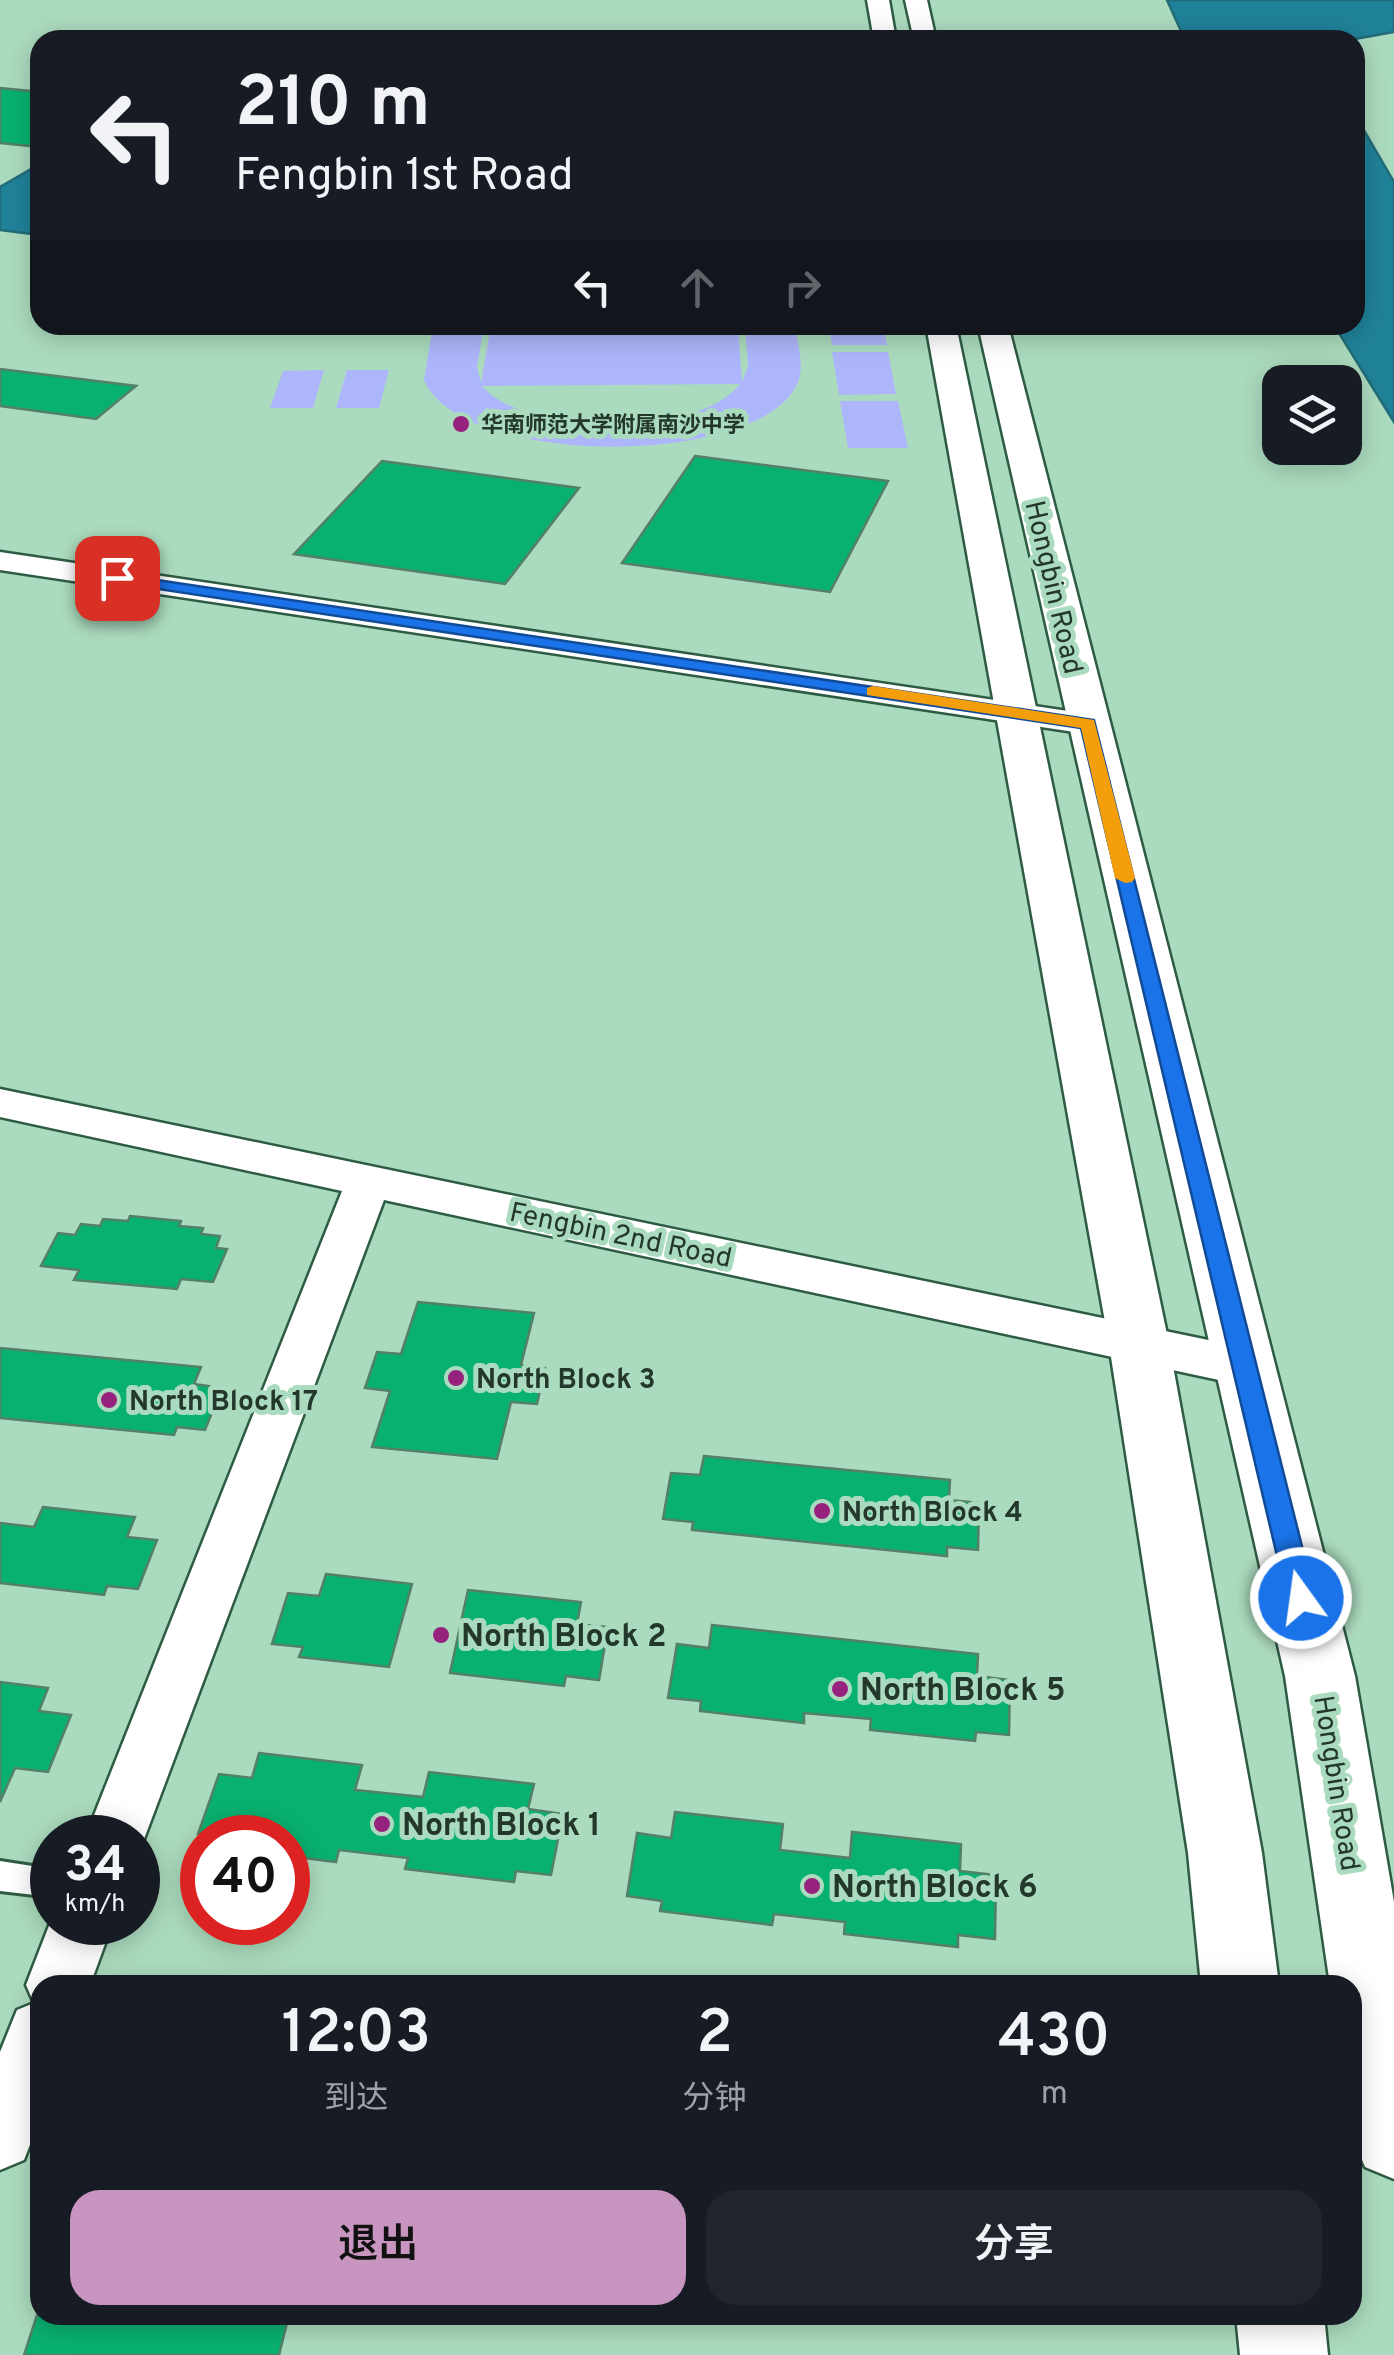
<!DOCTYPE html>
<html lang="zh">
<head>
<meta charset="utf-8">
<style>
	body { margin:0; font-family:Overpass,"Noto Sans SC",sans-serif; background:#20242c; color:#f1f3f6; height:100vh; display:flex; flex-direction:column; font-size:38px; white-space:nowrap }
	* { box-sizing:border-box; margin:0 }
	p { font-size:32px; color:#9ea1a6 }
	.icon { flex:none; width:55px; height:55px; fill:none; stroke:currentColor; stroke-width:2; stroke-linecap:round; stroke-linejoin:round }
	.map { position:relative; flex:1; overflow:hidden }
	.panel { position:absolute; left:30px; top:1975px; width:1332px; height:350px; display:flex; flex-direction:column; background:#171b24; border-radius:30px; box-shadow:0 5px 25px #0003 }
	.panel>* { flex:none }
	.top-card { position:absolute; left:30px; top:30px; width:1335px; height:305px; border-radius:30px; box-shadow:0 5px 25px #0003; background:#171b24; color:#f1f3f6; overflow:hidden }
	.fabs { position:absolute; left:1262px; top:365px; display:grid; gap:20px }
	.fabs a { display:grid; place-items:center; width:100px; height:100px; border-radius:20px; background:#171b24; box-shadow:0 5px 25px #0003; font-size:50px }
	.speed { position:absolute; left:30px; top:1815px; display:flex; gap:20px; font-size:50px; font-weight:700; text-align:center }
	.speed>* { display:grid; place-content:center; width:130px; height:130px; border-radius:50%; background:#171b24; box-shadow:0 5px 25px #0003; line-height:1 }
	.speed small { font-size:25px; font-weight:400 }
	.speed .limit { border:15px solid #d22; background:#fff; color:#111 }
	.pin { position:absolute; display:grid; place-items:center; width:85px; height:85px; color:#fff; margin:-42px; border-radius:20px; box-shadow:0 5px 15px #0006 }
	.me { position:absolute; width:110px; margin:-55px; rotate:346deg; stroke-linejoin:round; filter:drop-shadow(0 0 8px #0008) }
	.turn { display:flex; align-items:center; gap:35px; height:210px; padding:0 40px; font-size:45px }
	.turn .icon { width:130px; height:130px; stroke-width:2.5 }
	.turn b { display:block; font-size:70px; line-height:85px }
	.lanes { display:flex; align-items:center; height:95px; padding:0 40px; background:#0003; justify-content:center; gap:50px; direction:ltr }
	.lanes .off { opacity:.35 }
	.eta { display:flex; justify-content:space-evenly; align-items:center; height:170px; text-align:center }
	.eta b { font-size:60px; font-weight:600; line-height:70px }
	.primary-button { display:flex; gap:20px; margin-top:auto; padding:20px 40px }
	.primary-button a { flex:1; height:115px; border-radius:30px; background:#c895c0; color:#111; font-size:40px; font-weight:600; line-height:115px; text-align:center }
	.primary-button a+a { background:#20242c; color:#f1f3f6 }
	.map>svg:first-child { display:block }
	.green { fill:#adb6fb; fill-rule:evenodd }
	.water { fill:#208299; stroke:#216c78; stroke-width:2.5 }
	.building { fill:#09b170; stroke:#538066; stroke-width:2.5 }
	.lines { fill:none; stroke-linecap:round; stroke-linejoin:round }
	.lane-casing { stroke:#2e5b43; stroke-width:6 }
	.street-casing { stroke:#2e5b43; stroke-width:5 }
	.secondary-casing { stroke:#2e5b43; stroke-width:5 }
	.lane { fill:#fff; fill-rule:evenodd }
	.street { fill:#fff; fill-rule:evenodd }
	.secondary { fill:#fff; fill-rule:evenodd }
	.route { fill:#1a73e8; stroke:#114b97; stroke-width:2.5 }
	.slow { fill:#f59e0b }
	.poi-dot { fill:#97227e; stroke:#abdbbe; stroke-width:4 }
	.labels { text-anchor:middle; stroke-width:10; stroke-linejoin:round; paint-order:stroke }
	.far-poi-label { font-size:22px; font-weight:bold; fill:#23372b; stroke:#abdbbe; text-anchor:start }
	.street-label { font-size:28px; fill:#23372b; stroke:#abdbbe }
	.poi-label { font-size:28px; font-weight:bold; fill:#23372b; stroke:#abdbbe; text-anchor:start }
	.near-poi-label { font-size:32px; font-weight:bold; fill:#23372b; stroke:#abdbbe; text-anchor:start }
</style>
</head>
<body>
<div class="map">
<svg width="1394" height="2355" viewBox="0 0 1394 2355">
	<rect width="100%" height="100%" fill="#abdbbe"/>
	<path class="green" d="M433 325H484L477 367 481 383 491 325H738L742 382 748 366 745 325H795C797 341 804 363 799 379 771 468 462 470 424 380ZM740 384C699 438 526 437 482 386Z
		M829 325H883L887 345H832Z
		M832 352H888L896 394 839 395Z
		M324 370 313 408H270L283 371Z
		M347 370H389L379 408H336Z
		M898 401 908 448H848L840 401Z"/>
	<path class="water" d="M1167 0H1394V32L1355 39 1340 34 1313 40H1185Z
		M1355 115 1394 182V422L1334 325H1355Z
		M40 164V235L0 230V187Z"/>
	<path class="building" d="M0 88 40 92V147L0 143Z
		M0 369 136 386 96 419 0 406Z
		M695 456 888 481 830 592 622 563Z
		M382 461 579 488 505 584 294 554Z
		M130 1216 181 1221 179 1226 203 1228 201 1234 220 1236 216 1248 227 1249 213 1282 181 1279 177 1289 74 1280 79 1270 41 1266 58 1233 75 1235 81 1224 100 1226 103 1219 128 1221Z
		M418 1302 534 1313 521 1365 545 1368 537 1404 511 1402 497 1459 372 1447 390 1391 365 1388 377 1352 401 1354Z
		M0 1348 201 1367 194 1384 222 1388 205 1430 177 1427 174 1435 0 1418Z
		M704 1456 950 1480 949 1500 979 1503 978 1550 947 1547V1556L692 1530 693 1522 663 1519 671 1473 700 1475Z
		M43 1507 135 1517 127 1537 157 1540 138 1589 107 1586 104 1595 0 1583V1523L34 1527Z
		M326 1574 412 1584 389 1667 299 1657 303 1647 272 1644 288 1593 319 1596Z
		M468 1590 581 1602 577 1624 608 1627 599 1680 566 1676 564 1686 450 1673Z
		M712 1625 978 1654 977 1676 1010 1680 1009 1735 976 1732 975 1741 870 1730 871 1719 804 1713V1723L700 1711 701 1701 668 1698 677 1644 709 1648Z
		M0 1682 48 1688 39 1711 71 1715 48 1772 15 1768 0 1802Z
		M259 1753 362 1765 355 1790 423 1797 429 1772 534 1784 528 1809 563 1814 551 1875 516 1871 514 1882 405 1869 408 1858 339 1850 336 1862 288 1856V1838L198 1834 219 1774 252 1778Z
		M675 1812 783 1824 780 1850 850 1858 852 1832 961 1844 960 1871 996 1875 995 1939 958 1935V1947L844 1934 845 1922 774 1914 772 1925 660 1911 662 1901 627 1896 637 1833 671 1838Z
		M37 2315H289L279 2355H24Z"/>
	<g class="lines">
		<g class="lane-casing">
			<path id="lane" d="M0 1861 52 1869V1897L0 1891Z"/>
		</g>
		<g class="street-casing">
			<path id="street" d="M0 552 1088 714 1100 717 1105 724 1100 731 1088 734 0 570Z
				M0 1089 1242 1347 1259 1353 1267 1366 1259 1379 1242 1385 384 1200 138 1855V1838H85L342 1191 0 1117Z
				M52 1918V1922H113L90 1985H40V2119L24 2160 0 2170V2052L17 2010 34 2003 26 1985Z"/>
		</g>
		<g class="secondary-casing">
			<path id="secondary" d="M867 0H889L896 40H874Z
				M905 0H927L936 40H914Z
				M926 325H956L1169 1344 1262 1853 1279 1985H1201L1188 1853 1109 1344Z
				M978 325H1008L1355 1676 1394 1902V2179L1365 2167 1352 2136V1985H1330L1285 1676Z
				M1236 2315H1324L1328 2355H1240Z"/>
		</g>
		<use href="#lane" class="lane"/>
		<use href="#street" class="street"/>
		<use href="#secondary" class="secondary"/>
	</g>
	<path class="route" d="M117 574 1094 720 1315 1598 1311 1607 1301 1610 1291 1607 1287 1598 1081 728 112 582V575Z"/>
	<path class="slow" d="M873 686 1094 720 1135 878 1132 882 1125 883 1115 878 1081 728 867 695V688Z"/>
	<g class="poi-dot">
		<circle cx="461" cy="424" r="10"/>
		<circle cx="456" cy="1378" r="10"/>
		<circle cx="109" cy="1400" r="10"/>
		<circle cx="822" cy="1511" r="10"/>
		<circle cx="441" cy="1635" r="10"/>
		<circle cx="840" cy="1689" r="10"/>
		<circle cx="382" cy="1824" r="10"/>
		<circle cx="812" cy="1886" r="10"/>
	</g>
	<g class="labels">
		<g class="far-poi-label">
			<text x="481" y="432">华南师范大学附属南沙中学</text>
		</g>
		<g class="street-label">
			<text transform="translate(1055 587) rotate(77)" y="10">Hongbin Road</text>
			<text transform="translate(621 1234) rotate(12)" y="10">Fengbin 2nd Road</text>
			<text transform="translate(1338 1783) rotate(81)" y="10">Hongbin Road</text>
		</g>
		<g class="poi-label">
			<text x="476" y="1388">North Block 3</text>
			<text x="129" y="1410">North Block 17</text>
			<text x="842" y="1521">North Block 4</text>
		</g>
		<g class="near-poi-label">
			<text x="461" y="1646">North Block 2</text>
			<text x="860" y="1700">North Block 5</text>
			<text x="402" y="1835">North Block 1</text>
			<text x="832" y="1897">North Block 6</text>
		</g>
	</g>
</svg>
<div class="fabs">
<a><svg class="icon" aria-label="layers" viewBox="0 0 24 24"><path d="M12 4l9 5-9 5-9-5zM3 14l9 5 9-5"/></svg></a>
</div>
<div class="speed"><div>34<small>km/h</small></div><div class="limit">40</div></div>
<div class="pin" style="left:117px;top:578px;background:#d93025"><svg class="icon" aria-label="arrive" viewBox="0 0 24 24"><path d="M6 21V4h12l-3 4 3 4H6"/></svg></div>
<svg class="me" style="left:1301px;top:1598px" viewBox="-20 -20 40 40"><circle r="17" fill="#1a73e8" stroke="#fff" stroke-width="3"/><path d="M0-11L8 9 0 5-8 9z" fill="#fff"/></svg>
<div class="top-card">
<div class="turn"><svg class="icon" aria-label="left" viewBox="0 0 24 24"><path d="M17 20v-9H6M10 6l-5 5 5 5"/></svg><div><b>210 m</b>Fengbin 1st Road</div></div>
<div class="lanes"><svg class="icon" aria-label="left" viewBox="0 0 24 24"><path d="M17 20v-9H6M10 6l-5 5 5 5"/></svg><svg class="icon off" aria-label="ahead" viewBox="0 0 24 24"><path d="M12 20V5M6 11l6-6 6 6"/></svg><svg class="icon off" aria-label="right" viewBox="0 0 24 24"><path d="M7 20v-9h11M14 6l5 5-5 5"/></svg></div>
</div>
<section class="panel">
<div class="eta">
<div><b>12:03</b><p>到达</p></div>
<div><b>2</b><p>分钟</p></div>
<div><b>430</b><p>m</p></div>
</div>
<div class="primary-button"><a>退出</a><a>分享</a></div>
</section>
</div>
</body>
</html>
